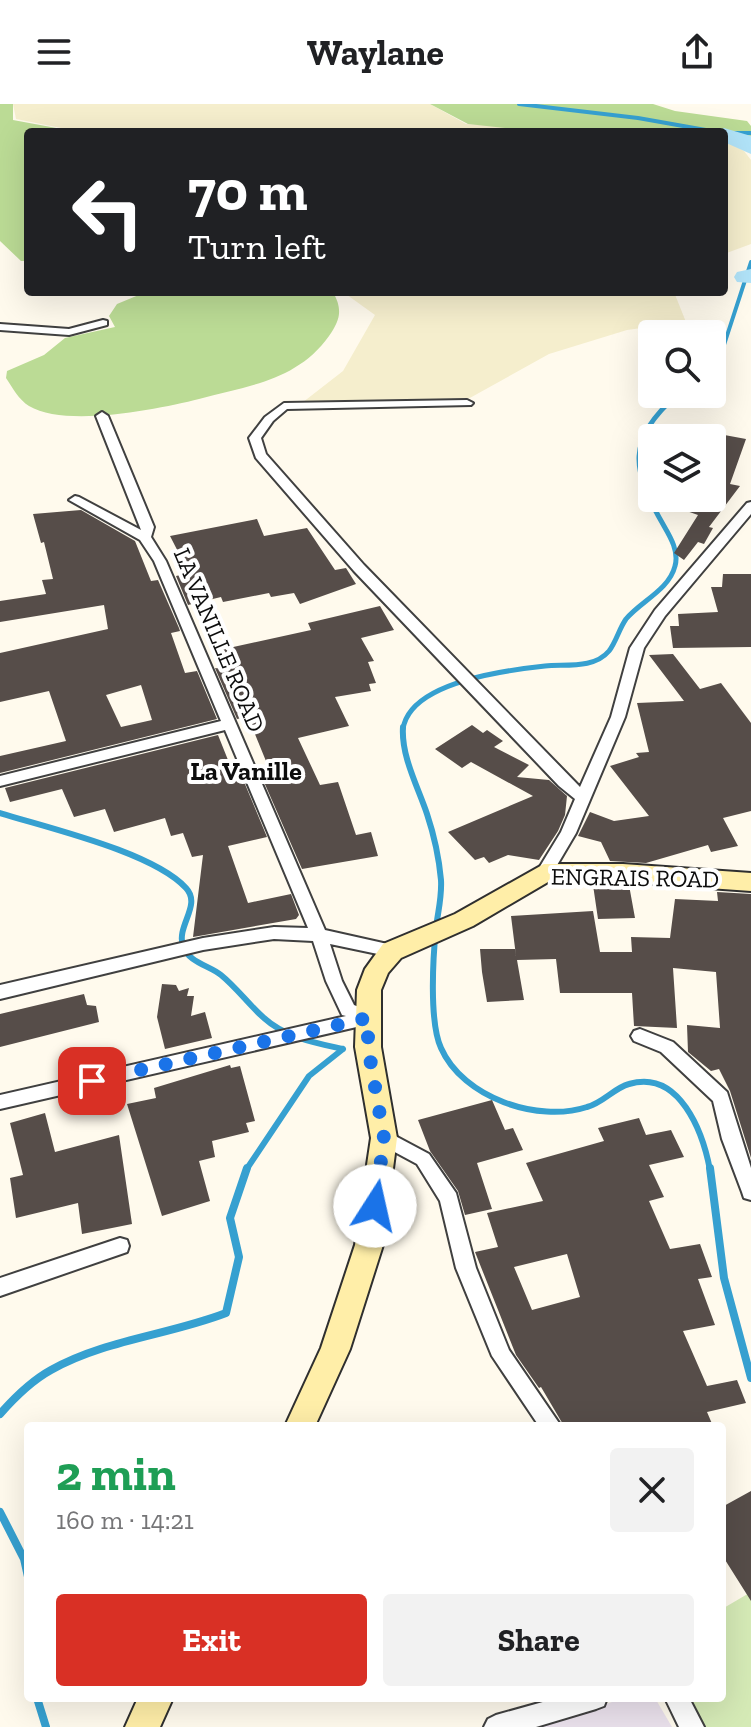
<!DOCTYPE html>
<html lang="en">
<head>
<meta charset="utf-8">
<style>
	body { margin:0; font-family:"Zilla Slab",serif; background:#f2f2f2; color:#202124; height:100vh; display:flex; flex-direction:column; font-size:30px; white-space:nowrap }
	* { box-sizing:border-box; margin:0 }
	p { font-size:26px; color:#757577 }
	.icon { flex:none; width:44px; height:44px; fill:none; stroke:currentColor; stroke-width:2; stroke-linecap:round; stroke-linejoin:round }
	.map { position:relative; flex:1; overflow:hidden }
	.panel { position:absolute; left:24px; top:1318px; width:702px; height:280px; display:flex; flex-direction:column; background:#fff; border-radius:8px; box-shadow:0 8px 32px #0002 }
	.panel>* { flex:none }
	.top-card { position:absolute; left:24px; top:24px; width:704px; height:168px; border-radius:8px; box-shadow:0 8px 32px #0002; background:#202124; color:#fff; overflow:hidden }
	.fabs { position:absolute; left:638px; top:216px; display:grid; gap:16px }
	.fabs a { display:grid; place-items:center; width:88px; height:88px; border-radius:8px; background:#fff; box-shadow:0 8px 32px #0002; font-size:40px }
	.pin { position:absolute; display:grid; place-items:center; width:68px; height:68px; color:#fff; margin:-34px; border-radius:16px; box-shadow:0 4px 12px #0006 }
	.me { position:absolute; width:88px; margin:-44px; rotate:10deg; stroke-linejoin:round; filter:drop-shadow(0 0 6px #0008) }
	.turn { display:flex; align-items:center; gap:28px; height:168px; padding:0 32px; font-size:36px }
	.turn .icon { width:104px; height:104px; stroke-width:2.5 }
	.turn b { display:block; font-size:56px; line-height:68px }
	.round { display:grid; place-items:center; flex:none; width:84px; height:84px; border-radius:8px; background:#f2f2f2 }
	.head { display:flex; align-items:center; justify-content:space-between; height:136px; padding:0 32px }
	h1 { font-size:48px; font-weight:700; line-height:60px; color:#1e9e55 }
	.action { display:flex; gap:16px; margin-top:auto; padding:16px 32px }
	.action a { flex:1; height:92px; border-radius:8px; background:#d93025; color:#fff; font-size:32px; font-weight:700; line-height:92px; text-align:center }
	.action a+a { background:#f2f2f2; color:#202124 }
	header { display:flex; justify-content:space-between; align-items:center; height:104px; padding:0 32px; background:#fff; font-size:36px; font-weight:700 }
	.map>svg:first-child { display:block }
	.industrial { fill:#eae1ec }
	.farmland { fill:#f5eecd }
	.green { fill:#d5eab6 }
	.forest { fill:#bbdb95 }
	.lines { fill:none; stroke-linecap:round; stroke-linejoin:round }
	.stream-far3 { stroke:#36a0d0; stroke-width:4 }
	.stream-far2 { stroke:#36a0d0; stroke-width:5 }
	.stream-far1 { stroke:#36a0d0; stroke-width:6 }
	.stream { stroke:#36a0d0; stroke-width:8 }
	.river { fill:#b1e3f8; fill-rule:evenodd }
	.building { fill:#564d49; fill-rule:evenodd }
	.street-casing { stroke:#404040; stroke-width:4 }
	.secondary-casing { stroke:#2f2f2f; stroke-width:4 }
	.street { fill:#fff; fill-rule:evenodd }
	.secondary { fill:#ffeea8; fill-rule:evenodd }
	.route { stroke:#1a73e8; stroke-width:14; stroke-dasharray:0 25.2 }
	.labels { text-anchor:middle; stroke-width:8; stroke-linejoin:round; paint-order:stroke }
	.street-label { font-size:24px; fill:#0d0d0d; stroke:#fff }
	.neighbourhood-label { font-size:26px; font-weight:bold; fill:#0d0d0d; stroke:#fff }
</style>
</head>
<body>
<header><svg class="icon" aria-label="menu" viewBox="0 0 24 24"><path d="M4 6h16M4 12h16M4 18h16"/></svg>Waylane<svg class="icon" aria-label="share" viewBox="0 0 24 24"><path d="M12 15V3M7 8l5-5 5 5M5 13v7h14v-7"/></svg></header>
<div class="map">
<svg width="751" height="1623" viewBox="0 0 751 1623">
	<rect width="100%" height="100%" fill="#fffaed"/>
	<path class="industrial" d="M624 1594H655L672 1623H537Z"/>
	<path class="farmland" d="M13 0H430L466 20 617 28H81L16 15Z
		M724 36 744 47 751 56V140L724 150Z
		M343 188H674L686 218 627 226 549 250 468 295 298 302 343 267 375 211Z"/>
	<path class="green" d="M751 1488V1623H700L682 1594H722V1505Z"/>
	<path class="forest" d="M0 0H13V16L78 28H28V157H21L0 137Z
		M430 0H653L675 7 747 17 751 22V32L725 35 724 28 505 24 468 20Z
		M146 188H333C343 206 340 216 329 232 297 277 247 282 199 295 159 305 66 324 29 302 19 296 12 283 6 274L7 267 44 251 65 234 115 223 109 212 117 200Z"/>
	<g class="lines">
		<path class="stream-far3" d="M519 0 638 14 717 28
			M724 29H751
			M712 264 722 247 751 158"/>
		<path class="stream-far2" d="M403 625C410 578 507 566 545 562 566 560 594 565 609 547 616 538 619 525 626 515 641 497 669 486 675 462 679 448 671 434 664 422 631 365 626 336 678 290"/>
		<path class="stream-far1" d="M403 623C401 652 418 683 427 710 434 731 439 754 441 776 442 793 438 807 436 824 433 853 429 918 441 944 463 994 538 1019 587 1003 603 999 614 984 629 980 680 965 703 1029 710 1066
			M0 709C48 724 153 748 186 784 202 801 176 822 183 842 188 858 210 862 221 871 237 884 249 901 264 914 286 934 316 939 343 945
			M246 1066 309 972 343 945"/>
		<path class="stream" d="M710 1064 724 1174 751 1274
			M0 1310C15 1293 31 1277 51 1266 104 1236 169 1231 226 1209L239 1153 230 1114 247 1064
			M0 1408 24 1455 28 1473
			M37 1594 46 1623"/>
		<path class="river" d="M724 24 751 32V50L724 38V28H715Z
			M751 165V179L737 178 734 173 737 168Z"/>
	</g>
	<path class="building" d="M719 330 746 335 730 380 740 382 709 423 713 424 704 440 698 438 684 456 674 449 698 411 658 397V394H712V349Z
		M81 406 135 437 151 477 158 476 179 524 180 527 171 529 185 569 197 567 217 615 0 669V652L66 637 49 587 0 598V549L108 525 104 501 0 518V497L46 490 42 476 53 475 44 438 41 439 33 410ZM141 581 152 616 121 623 106 591Z
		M257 415 264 432 307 424 335 466 346 464 356 480 300 500 294 489 271 493 269 489 223 498 221 493 188 501 176 472 189 469 170 432Z
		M723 470H751V543L673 544 670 522H679L678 510 718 508 711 483H722Z
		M380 502 394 526 361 534 374 557 368 558 376 579 369 580 371 587 335 593 349 622 298 634 320 681 338 678 356 731 371 728 378 752 302 765 257 662H268L248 613 237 615 215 564 223 565 215 547 311 526 308 519Z
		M673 550 700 585 721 579 751 619V707L723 714 738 742 711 748 708 741 646 759 610 757 601 738 578 732 590 708 614 717 649 712 610 662 639 653 636 649 649 648 637 599 684 597 649 551Z
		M472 621 483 629 487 626 503 637 494 643 529 661 517 673 549 676 567 692 565 711 558 727 539 756 508 751 489 759 484 753 475 756 448 728 533 692 471 658 462 664 435 645Z
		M218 631 230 661H237L267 733 228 742 248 799 291 790 299 811 296 815 193 833 203 751 192 753 183 729 171 732 165 714 114 728 105 705 74 713 62 685 10 698 5 684Z
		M593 781H629L635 814 598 815Z
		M717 788 751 790V1054L730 987 719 965 711 967 688 948 687 921 720 924 716 868 673 864 677 924 634 922 632 889H560L556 855 517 856 524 896 487 898 482 868 480 845H515L516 852 511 812 593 807 600 848H632L631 833 670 834 675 795 718 797Z
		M162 880 176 881 179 887 189 884 187 892H194L191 912 205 908 212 934 165 945 157 913Z
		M84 890 87 901 96 902 99 918 0 943V910Z
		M230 961 231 964 240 962 255 1017 246 1019 249 1028 212 1037 215 1053 199 1057 210 1097 162 1112 127 1000 156 994 154 984Z
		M492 996 505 1026 513 1024 523 1046 477 1059 492 1105 465 1111 458 1087 430 1047 418 1016Z
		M45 1009 55 1048 119 1031 132 1120 82 1130 78 1099 16 1114 10 1074 23 1071 10 1019Z
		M639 1014 646 1031 671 1026 684 1053 649 1061 664 1093 649 1097 670 1145 700 1140 712 1173 698 1175 715 1221 683 1227 707 1282 737 1276 746 1299 707 1308 713 1322H564L541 1283 539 1284 516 1251 475 1148 498 1143 487 1109 543 1097 526 1059 604 1037 598 1024ZM567 1150 580 1193 532 1206 514 1163Z
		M751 1387V1497L722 1451V1403Z"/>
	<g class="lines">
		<g class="street-casing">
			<path id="street" d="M103 216 107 217V221L69 231 0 226V220L69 225Z
				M467 296 473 299 471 301 287 305 273 317 261 334 266 350 364 461 580 683 611 613 630 544 655 506 747 399 751 398V410L665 512 644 544 625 613 576 729 550 773 544 775 536 769 561 728 575 695 559 682 354 467 256 354 249 334 265 313 284 299Z
				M102 308 108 312 154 423 151 433 166 457 325 826 392 841 398 843 400 847 398 851 392 853 330 840 342 877 354 901 374 909 376 914 374 919 0 1005V991L346 912 342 911 326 877 313 837 274 835 203 846 0 895V881L203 834 274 823 308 824 225 626 0 682V672L221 617 154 457 140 436 69 396 75 392 79 393 141 426 96 312Z
				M640 925 673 938 727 988 751 1064V1096L744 1094 742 1088 722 1035 713 997 661 948 634 937 631 932 634 927Z
				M384 1026 429 1050 456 1089 476 1164 509 1246 561 1322H539L492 1252 456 1164 440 1097 417 1060 378 1039 375 1034 378 1029Z
				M120 1134 127 1136 129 1142 127 1148 0 1192V1174Z
				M557 1594H607L604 1602 596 1605 536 1623H484L488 1615 496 1611Z
				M665 1594H689L704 1623H679Z"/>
		</g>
		<g class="secondary-casing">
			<path id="secondary" d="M544 760H623L751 769V787L623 778H548L473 822 401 854 388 869 381 886V943L397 1034 383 1141 350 1245 315 1322H285L321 1244 355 1141 371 1034 355 943 357 886 365 865 383 840 455 810Z
				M138 1594H173L160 1623H125Z"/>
		</g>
		<use href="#street" class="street"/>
		<use href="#secondary" class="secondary"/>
	</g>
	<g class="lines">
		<path class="route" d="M92 977 368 914V943L384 1034 375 1102"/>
	</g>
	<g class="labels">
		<g class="street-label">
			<text transform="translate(219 536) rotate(67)" y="8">LA VANILLE ROAD</text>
			<text transform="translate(635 774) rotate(1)" y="8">ENGRAIS ROAD</text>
		</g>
		<g class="neighbourhood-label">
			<text x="246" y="676">La Vanille</text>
		</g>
	</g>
</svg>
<div class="fabs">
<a><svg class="icon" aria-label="search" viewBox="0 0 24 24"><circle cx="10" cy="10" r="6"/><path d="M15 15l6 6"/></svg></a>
<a><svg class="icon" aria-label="layers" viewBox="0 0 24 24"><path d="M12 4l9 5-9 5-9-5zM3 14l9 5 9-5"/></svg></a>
</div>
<div class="pin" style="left:92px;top:977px;background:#d93025"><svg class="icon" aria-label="arrive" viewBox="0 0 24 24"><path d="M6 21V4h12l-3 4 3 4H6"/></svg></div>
<svg class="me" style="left:375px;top:1102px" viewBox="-20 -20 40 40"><circle r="19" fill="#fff"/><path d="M0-13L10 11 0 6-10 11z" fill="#1a73e8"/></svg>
<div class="top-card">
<div class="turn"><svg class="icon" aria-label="left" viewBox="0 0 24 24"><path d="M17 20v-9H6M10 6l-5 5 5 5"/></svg><div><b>70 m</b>Turn left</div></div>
</div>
<section class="panel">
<div class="head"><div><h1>2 min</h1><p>160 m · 14:21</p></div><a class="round"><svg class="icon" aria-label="close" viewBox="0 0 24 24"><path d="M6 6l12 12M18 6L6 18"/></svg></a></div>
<div class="action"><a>Exit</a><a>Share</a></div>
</section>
</div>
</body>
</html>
